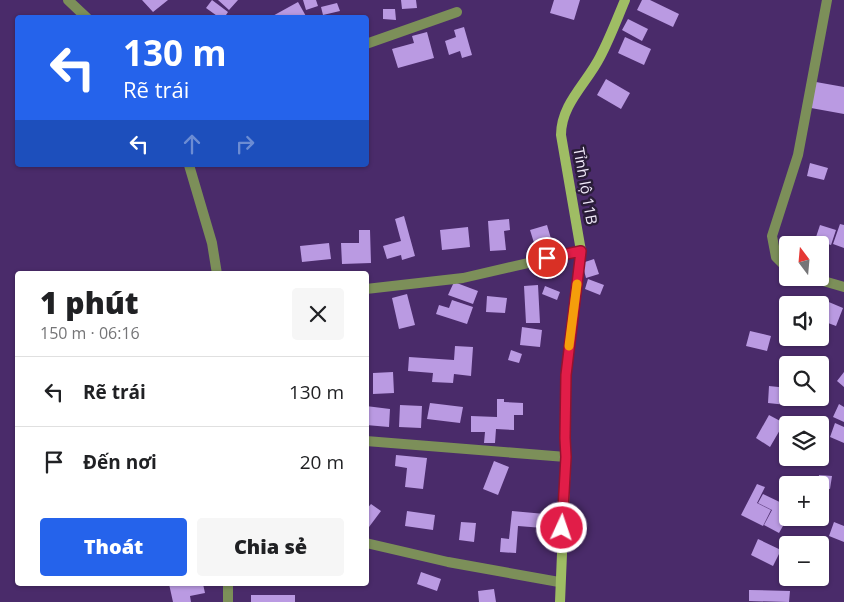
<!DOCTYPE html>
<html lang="vi">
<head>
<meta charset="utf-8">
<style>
	body { margin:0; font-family:"Open Sans",sans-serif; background:#f6f6f6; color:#202124; height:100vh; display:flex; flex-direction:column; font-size:19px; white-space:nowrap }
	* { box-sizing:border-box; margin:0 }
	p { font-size:16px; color:#757577 }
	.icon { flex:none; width:28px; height:28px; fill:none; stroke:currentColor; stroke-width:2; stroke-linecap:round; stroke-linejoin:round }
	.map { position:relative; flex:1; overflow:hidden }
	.side { position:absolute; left:15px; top:271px; width:354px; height:315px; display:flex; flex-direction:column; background:#fff; border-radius:5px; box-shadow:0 1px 4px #0004 }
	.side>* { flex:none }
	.top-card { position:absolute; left:15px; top:15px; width:354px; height:152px; border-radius:5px; box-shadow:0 1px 4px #0004; background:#2563eb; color:#fff; overflow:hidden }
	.needle { width:32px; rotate:344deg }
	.buttons { position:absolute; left:779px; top:236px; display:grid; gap:10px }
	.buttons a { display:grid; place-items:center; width:50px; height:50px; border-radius:5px; background:#fff; box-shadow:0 1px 4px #0004; font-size:25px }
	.pin { position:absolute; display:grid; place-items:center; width:42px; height:42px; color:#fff; margin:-21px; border:2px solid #fff; border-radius:50%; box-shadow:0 1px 5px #0007 }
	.me { position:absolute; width:55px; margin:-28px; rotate:3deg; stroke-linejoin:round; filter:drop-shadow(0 0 4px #0008) }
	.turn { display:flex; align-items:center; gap:18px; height:105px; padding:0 25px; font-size:22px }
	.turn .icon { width:65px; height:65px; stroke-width:2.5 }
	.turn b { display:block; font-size:35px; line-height:42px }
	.lanes { display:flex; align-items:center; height:48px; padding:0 25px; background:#0003; justify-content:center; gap:25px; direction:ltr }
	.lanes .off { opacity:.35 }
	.round { display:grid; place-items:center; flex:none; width:52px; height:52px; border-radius:5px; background:#f6f6f6 }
	.head { display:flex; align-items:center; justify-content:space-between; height:85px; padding:0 25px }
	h1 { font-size:30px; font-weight:800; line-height:38px }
	.action { display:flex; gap:10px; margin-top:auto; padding:10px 25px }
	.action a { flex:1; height:58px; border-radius:5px; background:#2563eb; color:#fff; font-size:20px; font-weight:800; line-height:58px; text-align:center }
	.action a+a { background:#f6f6f6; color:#202124 }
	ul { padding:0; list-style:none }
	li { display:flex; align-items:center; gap:15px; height:70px; padding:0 25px; border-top:1px solid #e0e0e0 }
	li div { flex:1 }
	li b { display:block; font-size:19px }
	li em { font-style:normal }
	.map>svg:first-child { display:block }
	.building { fill:#ba9ae2 }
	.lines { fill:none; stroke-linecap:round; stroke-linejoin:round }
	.street { stroke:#7c8f59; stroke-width:10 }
	.secondary { stroke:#9fbd64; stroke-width:10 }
	.route-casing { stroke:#92132f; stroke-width:12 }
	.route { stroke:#e11d48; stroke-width:9 }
	.slow { stroke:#f59e0b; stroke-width:9 }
	.labels { text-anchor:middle; stroke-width:5; stroke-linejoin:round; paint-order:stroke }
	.street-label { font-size:15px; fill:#f1eafa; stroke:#2a1d39 }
</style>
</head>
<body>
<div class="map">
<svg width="844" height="602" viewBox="0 0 844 602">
	<rect width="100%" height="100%" fill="#4a2b6a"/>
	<path class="building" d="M142 0H168L153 12Z
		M212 0 228 12 224 18H220L206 8Z
		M218 0H238L229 10Z
		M303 0H316L318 6 306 10Z
		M401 0H416L417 8 402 9Z
		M554 0H580L574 20 550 13Z
		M642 0H650L679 14 673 27 637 10Z
		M298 2 307 18H269Z
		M337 3 340 11 323 15 321 7Z
		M383 9H395L396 20 383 19Z
		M628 19 648 29 642 41 622 30Z
		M464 27 472 55 462 58 460 51 449 55 445 41 456 37 454 30Z
		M427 32 434 58 398 68 392 49 414 43 412 36Z
		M625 37 651 49 644 65 618 53Z
		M606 79 630 93 621 109 597 95Z
		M816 82 844 87V114L811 108Z
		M810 163 828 168 824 180 807 176Z
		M404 216 415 256 402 260 401 255 387 259 383 246 401 241 395 219Z
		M509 219 510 230 504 231 506 250 490 251 488 221Z
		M840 224 844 225V248L833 244Z
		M547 225 552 242 535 246 530 230Z
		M820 225 836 230 831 245 815 240Z
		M468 227 470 247 442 250 440 230Z
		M359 230H370L371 263 342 264 341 243H359Z
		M329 243 331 259 302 262 300 246Z
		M594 259 599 274 586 278 582 263Z
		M555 264 558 273 542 277 540 268Z
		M588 279 604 285 600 295 585 289Z
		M454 282 478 291 473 304 448 295Z
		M538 285 540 323H526L524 286Z
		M545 286 560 292 557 300 542 294Z
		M407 294 415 325 399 329 392 298Z
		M487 296 507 298 505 313 486 312Z
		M452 300 473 307 467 324 436 314 439 305 449 308Z
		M824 300 843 308 836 326 820 320V311Z
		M522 327 542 330 540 347 520 345Z
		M750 331 771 336 767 351 746 346Z
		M455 346 473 347 471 376 454 374 453 383 432 382 433 373 408 371 409 357 454 360Z
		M511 350 522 354 519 363 508 360Z
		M393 372 394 393 373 394V373Z
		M844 372V387L837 381Z
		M769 386 788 388 787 405 768 403Z
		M497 399H504V402L523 403V415H514V430L496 429 495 443H484L485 432H471V416L497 417Z
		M430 403 463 407 460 423 427 419Z
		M839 404 844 407V422L833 417Z
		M400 405 422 406 421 428 399 427Z
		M366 406 390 409 389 427 366 425Z
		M769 415 784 423 770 447 756 438Z
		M835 423 844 427V443L830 437Z
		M396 455 427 458 423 489 405 487 407 468 395 466Z
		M494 461 509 467 498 495 483 489Z
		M819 475 832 476 830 489 820 488V485H818Z
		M757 484 765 487 757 503 771 510 763 526 741 515Z
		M763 494 788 506V517L779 533 764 525 772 510 758 503Z
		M371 504 381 511 369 527 366 525V510Z
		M407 511 435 515 433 530 405 526Z
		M512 511 545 514 543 528 518 526 516 553 500 552 501 538 509 539Z
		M461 522 476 523 474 542 459 540Z
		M834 522 844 526V542L829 536Z
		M758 539 781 550 773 566 751 555Z
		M421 572 441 579 437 591 417 584Z
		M169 584H203L205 593 190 596 191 602H173Z
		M494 589 496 602H479L478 591Z
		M749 590 790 591 789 602 749 601Z
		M251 595H295V602H251Z"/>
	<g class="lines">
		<path class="street" d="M68 0 87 18
			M366 44 457 12
			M189 165 212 243 217 274
			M788 269 776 257 772 236 798 155 827 0
			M813 278 844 287
			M366 289 463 278 581 251
			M366 441 566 457
			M366 543 448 562 559 582
			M228 584V602"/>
		<path class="secondary" d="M560 602 566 457V375L581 251 561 135C561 104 587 83 600 57 610 38 617 19 625 0"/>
	</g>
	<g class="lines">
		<g class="route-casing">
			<path id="route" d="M547 258 581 251 566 375 565 438 566 457 562 528"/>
		</g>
		<use href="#route" class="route"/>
		<path class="slow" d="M569 346 577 284"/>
	</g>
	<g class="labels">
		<g class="street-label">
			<text transform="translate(585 186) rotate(80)" y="5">Tỉnh lộ 11B</text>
		</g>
	</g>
</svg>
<div class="buttons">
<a><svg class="needle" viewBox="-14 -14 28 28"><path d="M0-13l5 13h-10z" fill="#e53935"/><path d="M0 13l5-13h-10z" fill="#757577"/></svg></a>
<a><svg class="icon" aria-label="sound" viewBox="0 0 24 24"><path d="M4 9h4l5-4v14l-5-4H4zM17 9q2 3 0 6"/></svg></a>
<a><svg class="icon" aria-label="search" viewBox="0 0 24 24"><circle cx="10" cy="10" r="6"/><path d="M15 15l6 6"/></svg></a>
<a><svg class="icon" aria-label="layers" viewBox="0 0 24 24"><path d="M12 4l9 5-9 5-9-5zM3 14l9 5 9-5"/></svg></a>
<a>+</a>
<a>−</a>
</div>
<div class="pin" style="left:547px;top:258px;background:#d93025"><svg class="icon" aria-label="arrive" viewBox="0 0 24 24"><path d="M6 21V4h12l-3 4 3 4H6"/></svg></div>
<svg class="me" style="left:562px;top:528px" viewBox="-20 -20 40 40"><circle r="17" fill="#e11d48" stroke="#fff" stroke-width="3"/><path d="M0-11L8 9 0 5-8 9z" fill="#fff"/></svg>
<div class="top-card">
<div class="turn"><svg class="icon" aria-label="left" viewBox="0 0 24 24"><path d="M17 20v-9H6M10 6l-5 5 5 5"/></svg><div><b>130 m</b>Rẽ trái</div></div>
<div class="lanes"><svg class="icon" aria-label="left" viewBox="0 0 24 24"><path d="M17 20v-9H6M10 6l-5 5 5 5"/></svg><svg class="icon off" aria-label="ahead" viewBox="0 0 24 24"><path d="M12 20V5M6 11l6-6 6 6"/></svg><svg class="icon off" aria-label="right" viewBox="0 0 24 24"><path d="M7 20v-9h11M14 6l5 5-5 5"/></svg></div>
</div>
<section class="side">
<div class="head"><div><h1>1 phút</h1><p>150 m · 06:16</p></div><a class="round"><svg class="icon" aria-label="close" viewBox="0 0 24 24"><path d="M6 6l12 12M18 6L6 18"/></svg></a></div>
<ul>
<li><svg class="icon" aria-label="left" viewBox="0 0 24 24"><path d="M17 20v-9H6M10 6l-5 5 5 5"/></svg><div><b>Rẽ trái</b></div><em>130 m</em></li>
<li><svg class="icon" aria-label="arrive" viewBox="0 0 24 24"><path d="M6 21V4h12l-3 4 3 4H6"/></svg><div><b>Đến nơi</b></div><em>20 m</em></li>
</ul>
<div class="action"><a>Thoát</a><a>Chia sẻ</a></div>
</section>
</div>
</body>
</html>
